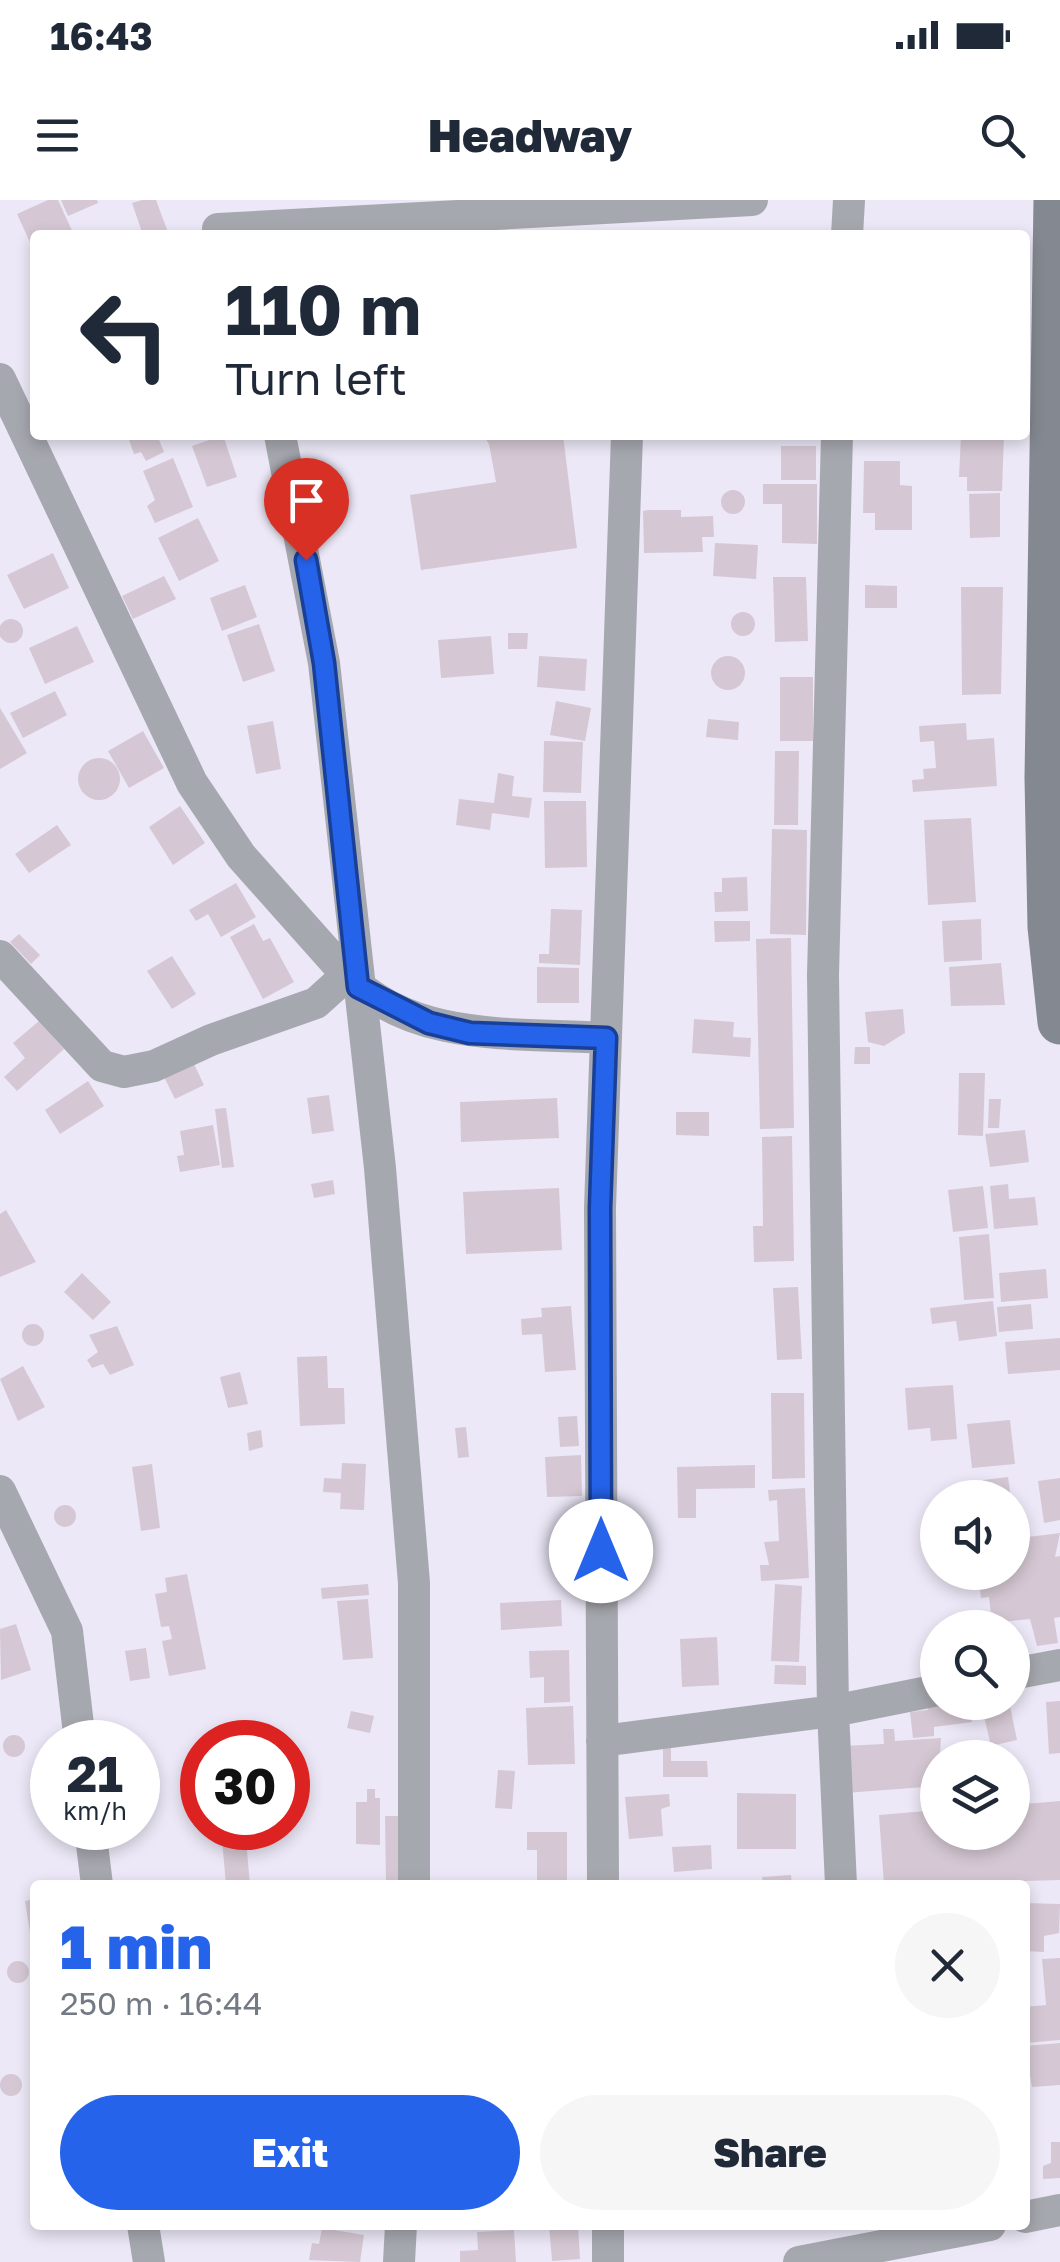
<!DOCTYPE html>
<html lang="en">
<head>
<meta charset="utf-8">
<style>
	body { margin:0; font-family:"Golos Text",sans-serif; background:#f6f6f7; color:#1f2937; height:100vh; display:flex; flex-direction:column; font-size:38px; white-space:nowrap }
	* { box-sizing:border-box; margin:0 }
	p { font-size:32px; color:#747a83 }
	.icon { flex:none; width:55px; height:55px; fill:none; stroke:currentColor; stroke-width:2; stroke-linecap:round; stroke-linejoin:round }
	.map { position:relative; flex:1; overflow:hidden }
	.panel { position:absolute; left:30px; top:1680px; width:1000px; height:350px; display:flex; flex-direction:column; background:#fff; border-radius:10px; box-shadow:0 5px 15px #0003 }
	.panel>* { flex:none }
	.guide { position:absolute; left:30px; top:30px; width:1000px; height:210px; border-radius:10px; box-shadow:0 5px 15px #0003; background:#fff; color:#1f2937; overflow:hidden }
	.fabs { position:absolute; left:920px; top:1280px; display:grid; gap:20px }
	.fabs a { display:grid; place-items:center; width:110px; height:110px; border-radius:50%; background:#fff; box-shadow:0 5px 15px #0003; font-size:50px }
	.speed { position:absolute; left:30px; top:1520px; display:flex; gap:20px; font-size:50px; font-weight:700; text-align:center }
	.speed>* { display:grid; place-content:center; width:130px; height:130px; border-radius:50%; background:#fff; box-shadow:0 5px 15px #0003; line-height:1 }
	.speed small { font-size:25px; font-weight:400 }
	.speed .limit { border:15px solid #d22; background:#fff; color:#111 }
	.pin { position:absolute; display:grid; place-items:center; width:85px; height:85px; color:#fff; margin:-102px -42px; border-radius:50% 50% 50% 0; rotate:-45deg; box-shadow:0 0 10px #0007 }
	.pin .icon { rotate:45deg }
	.me { position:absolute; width:110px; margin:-55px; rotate:0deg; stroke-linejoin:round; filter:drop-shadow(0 0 8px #0008) }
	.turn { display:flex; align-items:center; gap:35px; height:210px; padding:0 30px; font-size:45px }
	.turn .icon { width:130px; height:130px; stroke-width:2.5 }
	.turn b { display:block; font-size:70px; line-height:85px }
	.round { display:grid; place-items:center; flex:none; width:105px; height:105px; border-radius:52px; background:#f6f6f7 }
	.headline { display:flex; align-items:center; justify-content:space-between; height:170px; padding:0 30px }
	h1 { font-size:60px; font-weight:800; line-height:75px; color:#2563eb }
	.primary-button { display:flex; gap:20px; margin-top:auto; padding:20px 30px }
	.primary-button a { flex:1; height:115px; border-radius:60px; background:#2563eb; color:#fff; font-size:40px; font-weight:800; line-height:115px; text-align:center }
	.primary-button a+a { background:#f6f6f7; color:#1f2937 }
	.status { display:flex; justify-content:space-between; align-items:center; height:70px; padding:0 50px; background:#fff; direction:ltr }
	.status svg { height:28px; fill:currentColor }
	header { display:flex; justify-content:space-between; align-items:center; height:130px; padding:0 30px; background:#fff; font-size:45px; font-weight:800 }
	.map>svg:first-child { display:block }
	.building { fill:#d5c8d4 }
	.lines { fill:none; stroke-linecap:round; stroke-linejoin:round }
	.minor { stroke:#a6a8af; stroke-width:32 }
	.secondary { stroke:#848891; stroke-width:45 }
	.route-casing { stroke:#184099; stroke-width:25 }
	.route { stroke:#2563eb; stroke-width:18 }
</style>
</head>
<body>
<div class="status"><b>16:43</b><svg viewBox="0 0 49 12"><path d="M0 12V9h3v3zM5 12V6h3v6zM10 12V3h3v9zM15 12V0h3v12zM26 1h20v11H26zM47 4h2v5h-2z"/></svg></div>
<header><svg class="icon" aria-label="menu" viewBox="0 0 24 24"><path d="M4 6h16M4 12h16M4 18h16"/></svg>Headway<svg class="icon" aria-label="search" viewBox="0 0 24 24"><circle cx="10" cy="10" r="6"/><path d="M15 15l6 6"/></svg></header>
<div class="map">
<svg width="1060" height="2062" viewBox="0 0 1060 2062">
	<rect width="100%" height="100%" fill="#ece8f7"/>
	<path class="building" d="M48 0H58L74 35H35V53L17 14Z
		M61 0H97L98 3 68 16Z
		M142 0H156L169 35H143L132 3Z
		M157 235 164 252 146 261 141 252 134 254 128 237Z
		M223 235 237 277 207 287 192 246Z
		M483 235H563L577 348 421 370 410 295 496 282 489 244Z
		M961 235H1004L1002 291H967V277H959Z
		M781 246H816V280H781Z
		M173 258 193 307 155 323 147 306 155 300 143 271Z
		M864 261H900V285L912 286V330H875V313H863Z
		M763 284H817V344L782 343V304H763Z
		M721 302a12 12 0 1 1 24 0a12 12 0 1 1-24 0Z
		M1000 293V337L970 338 969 294Z
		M648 310H681V317L713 316 714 337H702L703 352 644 353 643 311Z
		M198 318 219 361 179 381 158 338Z
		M715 343 758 345 756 379 713 376Z
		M53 353 69 388 24 409 7 375Z
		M164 376 176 399 133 419 122 396Z
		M773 377H806L808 441 775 442Z
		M245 385 257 417 222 431 210 398Z
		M865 385 897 386V408H865Z
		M961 387H1003L1001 494 962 495Z
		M731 424a12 12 0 1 1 24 0a12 12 0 1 1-24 0Z
		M-1 431a12 12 0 1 1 24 0a12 12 0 1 1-24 0Z
		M259 424 275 471 243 482 227 435Z
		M77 426 94 462 45 484 29 448Z
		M508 433H528L527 449H508Z
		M491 436 494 474 441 478 438 440Z
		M711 473a17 17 0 1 1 34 0a17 17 0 1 1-34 0Z
		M539 456 587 459 585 491 537 487Z
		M780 477H813V541H780Z
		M55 491 67 515 23 538 10 513Z
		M556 501 591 508 585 541 550 535Z
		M0 508 27 553 0 569Z
		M708 519 739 522 738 540 706 537Z
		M273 521 281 569 256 574 247 526Z
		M966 523 967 540 994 538 997 586 913 592 912 580 924 579 923 569 936 568 934 541 920 542 919 526Z
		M143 531 164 568 129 588 108 551Z
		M544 541 583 542 581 593 543 592Z
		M775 551H799L798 625H774Z
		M78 579a21 21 0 1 1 42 0a21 21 0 1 1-42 0Z
		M498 573 514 576 512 596 532 598 529 618 492 613 490 630 456 625 459 599 494 603Z
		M544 601H586L587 667 545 668Z
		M180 606 205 643 173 665 149 627Z
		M971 618 976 702 928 705 924 620Z
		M57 625 71 645 29 673 15 654Z
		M772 629 807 630 806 735 770 734Z
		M747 677 748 711 715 712 714 692H722V678Z
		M236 683 256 717 221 737 208 714 196 721 189 710Z
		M551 709 582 710 580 765 539 763V754H549Z
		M981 719 982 760 944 762 942 721Z
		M714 721H750V741L715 742Z
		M254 724 263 741 270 738 294 782 263 799 230 737Z
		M19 734 40 755 31 764 10 742Z
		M791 738 794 928 760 929 756 739Z
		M172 756 196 794 172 809 147 771Z
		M1001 763 1005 805 951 806 949 767Z
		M537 767 579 768V803H537Z
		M903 809 905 833 884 846 868 842 865 812Z
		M694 819 734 822 733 837 751 838 750 857 692 853Z
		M39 821 64 849 17 891 4 877 25 858 13 843Z
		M855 847H870V864H854Z
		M193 862 204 885 175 899 164 877Z
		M959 873H985L983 936 958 935Z
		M88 881 104 906 60 934 45 910Z
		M329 895 334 931 312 934 307 898Z
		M557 898 559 938 461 942 460 902Z
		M989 899H1001L999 928H988Z
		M226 908 234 967 222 968 215 909Z
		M676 912H709V936L676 935Z
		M213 925 220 965 180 972 177 956 184 955 180 931Z
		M1025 930 1029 962 990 967 985 934Z
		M792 936 794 1061 754 1062 753 1026H763L762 937Z
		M333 980 335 994 314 998 311 984Z
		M1008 984 1009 999 1035 997 1038 1025 994 1029 990 986Z
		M983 986 988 1028 953 1032 948 990Z
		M559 988 562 1050 466 1054 463 992Z
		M6 1010 36 1062 0 1077V1014Z
		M989 1034 994 1098 964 1100 959 1037Z
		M1046 1069 1048 1098 1001 1102 999 1073Z
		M82 1073 111 1102 93 1120 64 1092Z
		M798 1087 802 1159 777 1160 773 1088Z
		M993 1101 997 1136 959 1141 956 1121 932 1124 930 1108Z
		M1031 1104 1033 1129 999 1132 997 1107Z
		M571 1106 576 1170 545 1172 542 1134 522 1135 521 1119 542 1117 541 1108Z
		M22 1135a11 11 0 1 1 22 0a11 11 0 1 1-22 0Z
		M117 1126 134 1165 110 1175 103 1164 92 1168 87 1160 98 1152 89 1135Z
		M1060 1138V1170L1008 1174 1005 1142Z
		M327 1156 328 1188H344L345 1224 300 1226 297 1157Z
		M23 1166 45 1207 18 1221 0 1179Z
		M240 1172 248 1204 228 1208 220 1177Z
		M953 1185 957 1239 931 1241 930 1228 908 1230 905 1188Z
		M771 1193H804L805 1278 772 1279Z
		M577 1216 579 1246 560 1247 558 1217Z
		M1010 1220 1015 1264 972 1268 967 1224Z
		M466 1227 469 1257 458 1258 455 1228Z
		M261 1230 263 1247 249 1251 247 1233Z
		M581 1255 582 1296 547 1297 545 1257Z
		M342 1263 366 1264 364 1310 340 1309 341 1293 323 1292 324 1278 341 1279Z
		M152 1264 160 1328 141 1331 132 1267Z
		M755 1265V1288L696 1289V1318H678L677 1267Z
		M1008 1277 1011 1298H985L983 1280Z
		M1060 1278V1320L1044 1323 1038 1281Z
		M805 1288 809 1378 761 1381 760 1365H769L764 1342 779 1341 777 1300 769 1301 768 1290Z
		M54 1316a11 11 0 1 1 22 0a11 11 0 1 1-22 0Z
		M1060 1333 1055 1357 1060 1356V1417L1054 1418 1058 1443 1037 1446 1030 1419 992 1423 989 1397 981 1398 979 1382 989 1381 988 1372H1012V1359L1023 1358 1022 1352H1012V1339Z
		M187 1374 206 1469 169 1476 162 1441 172 1439 169 1426 161 1427 155 1394 167 1392 165 1378Z
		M368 1384 369 1395 322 1399 321 1388Z
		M775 1384 802 1386 799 1462 771 1461Z
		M368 1399 373 1458 343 1460 337 1401Z
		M561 1400 562 1426 501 1430 500 1403Z
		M16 1424 31 1470 1 1480 0 1429Z
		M717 1437 719 1485 682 1487 680 1439Z
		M146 1448 150 1478 130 1481 125 1451Z
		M569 1450 570 1502 544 1503V1477L530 1478 529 1451Z
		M775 1465 806 1466V1485L774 1484Z
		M927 1501 969 1502 972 1522 934 1527V1536L913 1538 910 1512 928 1510Z
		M1060 1501V1553L1049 1554 1046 1502Z
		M573 1506 575 1564 528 1565 526 1508Z
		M1010 1506 1017 1540 991 1546 983 1512Z
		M351 1511 374 1516 370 1533 347 1528Z
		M883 1529H894L895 1541 941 1538 938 1586 845 1593 843 1546 884 1544Z
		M3 1546a11 11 0 1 1 22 0a11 11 0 1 1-22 0Z
		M663 1546H671V1561H707L708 1577H663Z
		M498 1570 515 1571 512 1609 495 1608Z
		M367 1589H375V1598H380V1645L356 1644V1602H367Z
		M737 1593 796 1594V1649H737Z
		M669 1594 670 1606 661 1609 663 1636 629 1639 625 1597Z
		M1060 1601V1680L884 1685 879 1615 938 1610V1632H1012V1605Z
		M385 1616H399L400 1685H386Z
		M221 1628H245L250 1685H226Z
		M527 1632H567V1685H537V1650H527Z
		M711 1645 712 1669 674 1672 672 1647Z
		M791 1675 792 1685H763L762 1677Z
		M35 1699V1733L30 1732 25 1701Z
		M1025 1703 1060 1704 1059 1733 1044 1736V1752L1025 1751Z
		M1060 1758V1840L1025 1843V1807L1046 1805 1042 1759Z
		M7 1772a11 11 0 1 1 22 0a11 11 0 1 1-22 0Z
		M1060 1843V1885L1032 1887 1025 1846Z
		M0 1885a11 11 0 1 1 22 0a11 11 0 1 1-22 0Z
		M1051 1942H1060V1978L1043 1979V1966L1051 1963Z
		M549 2025H578L580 2059 552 2061Z
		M322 2028 364 2035 360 2062 309 2060 312 2043 319 2044Z
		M514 2030 516 2062H460V2051L478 2050 477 2032Z"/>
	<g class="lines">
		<path class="minor" d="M218 29 752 0
			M847 35 849 0
			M0 179 192 583 241 656 347 775C414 844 519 832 606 838
			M280 235 324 463 380 968 414 1383V1685
			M0 756 102 866 124 872 154 866 211 840 316 803 347 775
			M0 1291 67 1431 80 1542
			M1012 1474 1060 1465
			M602 1541 833 1511 823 775 837 235
			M90 1628 97 1685
			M603 1685 600 1008 627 235
			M841 1685 833 1511 938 1490
			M1025 2017 1060 2010
			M143 2025 149 2062
			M608 2025V2062
			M399 2062 401 2025
			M799 2062 990 2025"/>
		<path class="secondary" d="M1056 0 1047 578 1050 727 1060 822"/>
	</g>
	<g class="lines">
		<g class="route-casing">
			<path id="route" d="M306 360 324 463 358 787 429 823 470 833 606 838 600 1008 601 1351"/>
		</g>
		<use href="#route" class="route"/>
	</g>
</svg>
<div class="fabs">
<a><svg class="icon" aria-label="sound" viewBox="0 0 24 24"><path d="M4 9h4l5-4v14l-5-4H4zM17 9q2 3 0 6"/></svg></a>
<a><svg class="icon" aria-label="search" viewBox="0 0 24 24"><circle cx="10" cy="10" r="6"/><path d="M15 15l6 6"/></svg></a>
<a><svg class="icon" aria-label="layers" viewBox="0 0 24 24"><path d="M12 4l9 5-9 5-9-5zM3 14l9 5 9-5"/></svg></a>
</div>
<div class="speed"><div>21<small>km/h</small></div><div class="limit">30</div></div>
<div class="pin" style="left:306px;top:360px;background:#d93025"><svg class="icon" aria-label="arrive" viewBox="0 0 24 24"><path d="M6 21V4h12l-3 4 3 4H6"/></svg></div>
<svg class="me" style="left:601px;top:1351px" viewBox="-20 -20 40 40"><circle r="19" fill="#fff"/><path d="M0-13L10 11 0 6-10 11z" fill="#2563eb"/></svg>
<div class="guide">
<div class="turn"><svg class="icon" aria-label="left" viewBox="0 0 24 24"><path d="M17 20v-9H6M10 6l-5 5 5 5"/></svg><div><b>110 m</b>Turn left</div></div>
</div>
<section class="panel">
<div class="headline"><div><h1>1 min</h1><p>250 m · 16:44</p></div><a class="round"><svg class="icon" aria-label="close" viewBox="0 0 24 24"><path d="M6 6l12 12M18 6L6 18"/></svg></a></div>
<div class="primary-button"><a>Exit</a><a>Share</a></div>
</section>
</div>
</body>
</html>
